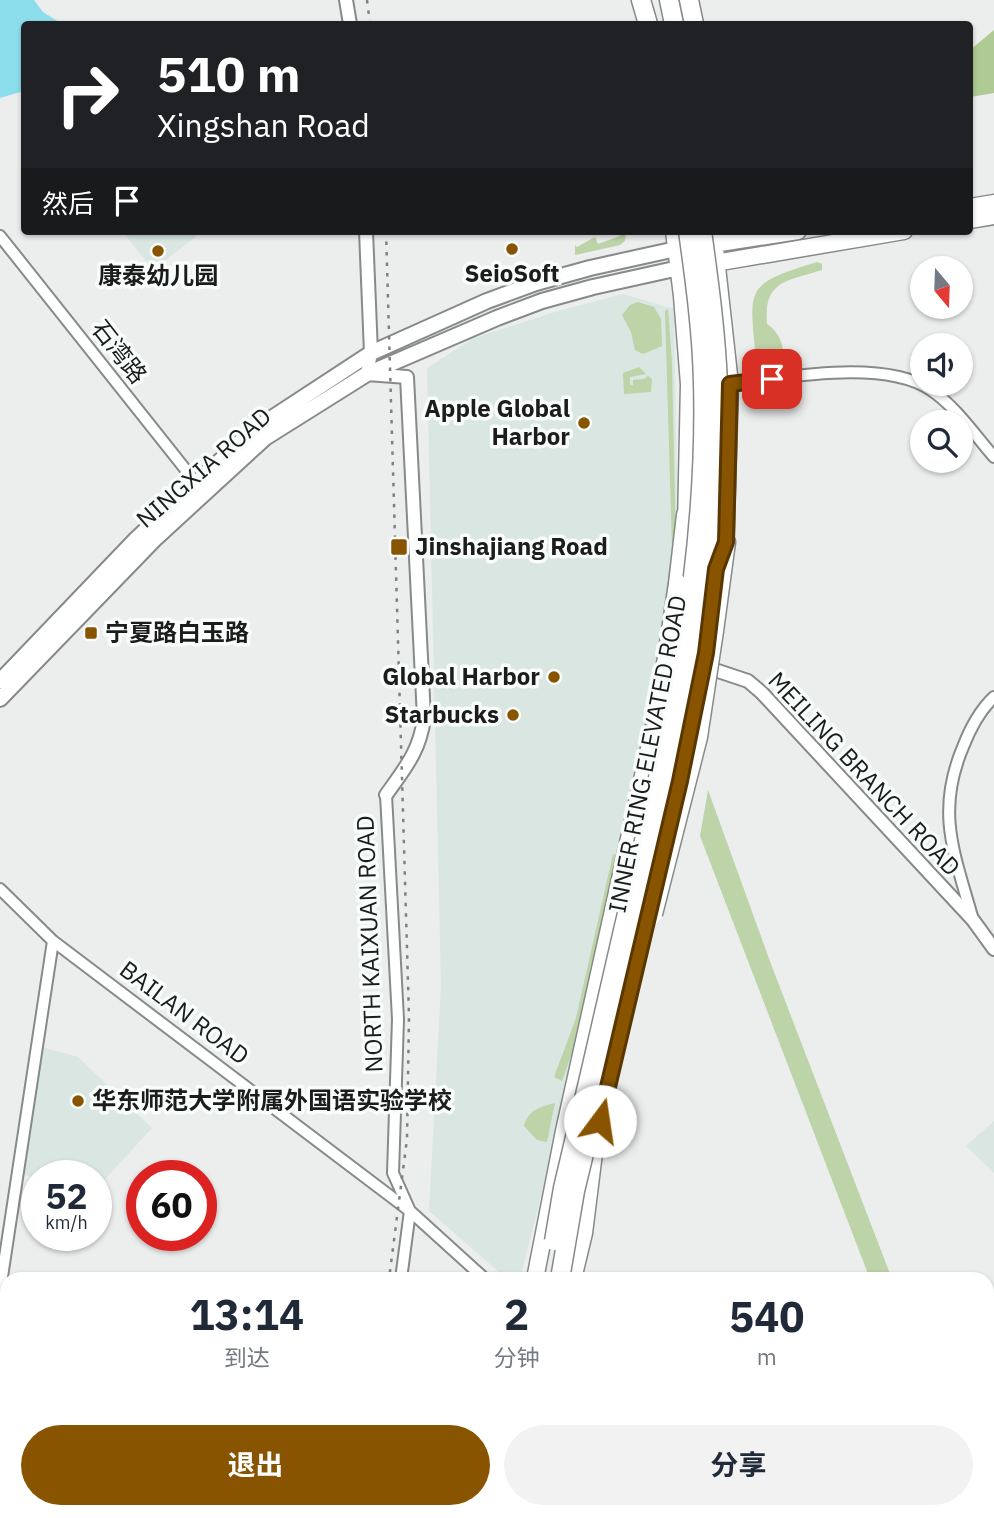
<!DOCTYPE html>
<html lang="zh">
<head>
<meta charset="utf-8">
<style>
	body { margin:0; font-family:"IBM Plex Sans","Noto Sans SC",sans-serif; background:#f2f2f3; color:#1f2937; height:100vh; display:flex; flex-direction:column; font-size:26px; white-space:nowrap }
	* { box-sizing:border-box; margin:0 }
	p { font-size:23px; color:#747a83 }
	.icon { flex:none; width:38px; height:38px; fill:none; stroke:currentColor; stroke-width:2; stroke-linecap:round; stroke-linejoin:round }
	.map { position:relative; flex:1; overflow:hidden }
	.details { position:absolute; left:0px; top:1272px; width:994px; height:247px; display:flex; flex-direction:column; background:#fff; border-radius:21px 21px 0 0; box-shadow:0 2px 5px #0004 }
	.details>* { flex:none }
	.guide { position:absolute; left:21px; top:21px; width:952px; height:214px; border-radius:7px; box-shadow:0 2px 5px #0004; background:#202124; color:#fff; overflow:hidden }
	.needle { width:46px; rotate:161deg }
	.controls { position:absolute; left:910px; top:256px; display:grid; gap:14px }
	.controls a { display:grid; place-items:center; width:63px; height:63px; border-radius:50%; background:#fff; box-shadow:0 2px 5px #0004; font-size:35px }
	.speed { position:absolute; left:21px; top:1160px; display:flex; gap:14px; font-size:35px; font-weight:700; text-align:center }
	.speed>* { display:grid; place-content:center; width:91px; height:91px; border-radius:50%; background:#fff; box-shadow:0 2px 5px #0004; line-height:1 }
	.speed small { font-size:18px; font-weight:400 }
	.speed .limit { border:10px solid #d22; background:#fff; color:#111 }
	.pin { position:absolute; display:grid; place-items:center; width:60px; height:60px; color:#fff; margin:-30px; border-radius:14px; box-shadow:0 4px 10px #0006 }
	.me { position:absolute; width:77px; margin:-38px; rotate:14deg; stroke-linejoin:round; filter:drop-shadow(0 0 5px #0008) }
	.turn { display:flex; align-items:center; gap:24px; height:147px; padding:0 21px; font-size:32px }
	.turn .icon { width:91px; height:91px; stroke-width:2.5 }
	.turn b { display:block; font-size:49px; line-height:60px }
	.then { display:flex; align-items:center; height:66px; padding:0 21px; background:#0003; gap:14px; font-size:26px }
	.eta { display:flex; justify-content:space-evenly; align-items:center; height:119px; text-align:center }
	.eta b { font-size:42px; font-weight:700; line-height:49px }
	.button { display:flex; gap:14px; margin-top:auto; padding:14px 21px }
	.button a { flex:1; height:80px; border-radius:42px; background:#885400; color:#fff; font-size:28px; font-weight:700; line-height:80px; text-align:center }
	.button a+a { background:#f2f2f3; color:#1f2937 }
	.map>svg:first-child { display:block }
	.built { fill:#dae6e1 }
	.green { fill:#bdd3a8 }
	.forest { fill:#afcb93 }
	.water { fill:#8ddeed }
	.lines { fill:none; stroke-linecap:round; stroke-linejoin:round }
	.minor-casing { stroke:#868a88; stroke-width:14 }
	.tertiary-casing { stroke:#868a88; stroke-width:16 }
	.secondary-casing { stroke:#868a88; stroke-width:18 }
	.primary-casing { stroke:#868a88; stroke-width:19 }
	.trunk-casing { stroke:#868a88; stroke-width:21 }
	.minor { stroke:#fff; stroke-width:10 }
	.tertiary { stroke:#fff; stroke-width:12 }
	.secondary { stroke:#fff; stroke-width:14 }
	.primary { stroke:#fff; stroke-width:16 }
	.trunk { stroke:#fff; stroke-width:18 }
	.rail { stroke:#7f8180; stroke-width:2.5; stroke-dasharray:3.5 7; stroke-linecap:butt }
	.trunk-bridge-casing { stroke:#868a88; stroke-width:21; stroke-linecap:butt }
	.trunk-bridge { stroke:#fff; stroke-width:18 }
	.route-casing { stroke:#583700; stroke-width:18 }
	.route { stroke:#885400; stroke-width:12 }
	.poi-dot { fill:#885400; stroke:#f8fcfa; stroke-width:2.5 }
	.labels { text-anchor:middle; stroke-width:7; stroke-linejoin:round; paint-order:stroke }
	.poi-label { font-size:24px; font-weight:bold; fill:#1b1c1b; stroke:#f8fcfa; text-anchor:end }
	.street-label { font-size:24px; fill:#1b1c1b; stroke:#f8fcfa }
</style>
</head>
<body>
<div class="map">
<svg width="994" height="1518" viewBox="0 0 994 1518">
	<rect width="100%" height="100%" fill="#ebeeed"/>
	<path class="built" d="M122 231H203L153 270Z
		M623 294 674 309 678 548 662 655 558 1130 520 1279H507L429 1211 441 986 427 368 474 338 558 311Z
		M42 1047 78 1057 152 1128 96 1189V1176H37V1179L21 1174Z
		M994 1121V1173L966 1146Z
		M375 1512H474L472 1518H373Z"/>
	<path class="green" d="M620 231H626L625 241 620 245 575 255V245L577 247 595 237 598 244 620 236Z
		M817 262 822 264V270C788 281 763 280 767 324 783 335 783 348 785 366 775 367 762 370 756 361 750 288 742 285 817 262Z
		M638 302 654 307 661 319 662 346 643 354 635 350 631 332 622 315 630 305Z
		M668 309 672 363 676 548 665 627H661L672 548 665 311Z
		M639 367 646 374 630 377V385H633V380L644 379 648 376 652 379 651 392 624 394 623 373Z
		M708 790 771 964 892 1279H870L700 836Z
		M613 854 617 855 574 1047 562 1081 554 1077 576 1018Z
		M555 1103 547 1142 537 1140 524 1126C528 1110 540 1107 555 1103Z"/>
	<path class="forest" d="M994 30V93L970 97V50Z"/>
	<path class="water" d="M0 0H34L43 12 62 24H24V91L0 98Z"/>
	<g class="lines">
		<g class="minor-casing">
			<path id="minor" d="M0 236 201 489
				M730 384C785 378 883 358 931 390 956 407 974 434 994 457
				M386 795 398 1019 393 1173 410 1211 401 1279
				M0 889 53 941 0 1290
				M973 920C955 855 935 813 963 747 970 729 980 710 994 697
				M53 941 410 1211 485 1279
				M0 1303 7 1310
				M243 1512 252 1518
				M787 1512 795 1518
				M345 1518 347 1512"/>
		</g>
		<g class="tertiary-casing">
			<path id="tertiary" d="M346 0 350 24
				M366 231 371 353 367 374 407 377 424 718C420 751 405 768 386 795
				M715 670 748 681 762 693 973 920 994 949
				M987 1370 994 1363
				M851 1518 856 1512"/>
		</g>
		<g class="secondary-casing">
			<path id="secondary" d="M0 681 136 539 252 431 371 353 487 301 536 283 590 268 676 249
				M0 699 156 538 265 438 367 374 497 318 542 301 593 287 679 268"/>
		</g>
		<g class="primary-casing">
			<path id="primary" d="M970 207 994 203
				M970 220 994 216
				M674 231 682 296 689 384 686 526
				M713 231 730 384 725 553
				M707 245 798 231
				M709 264 904 231
				M535 1279 564 1131 656 717
				M573 1279 584 1233 596 1137
				M483 1518 485 1512
				M524 1518 525 1512"/>
		</g>
		<g class="trunk-casing">
			<path id="trunk" d="M641 0 648 24
				M669 0 674 24
				M689 0 694 24
				M678 584 686 515
				M714 631 726 542
				M509 1518 510 1512"/>
		</g>
		<use href="#minor" class="minor"/>
		<use href="#tertiary" class="tertiary"/>
		<use href="#secondary" class="secondary"/>
		<use href="#primary" class="primary"/>
		<use href="#trunk" class="trunk"/>
		<path class="rail" d="M367 0 370 24
			M386 231 409 1017 407 1139 389 1279
			M330 1518 332 1512"/>
		<g class="trunk-bridge-casing">
			<path id="trunk-bridge" d="M656 730 678 584
				M653 914 698 737 714 631
				M554 1241 563 1188C584 1101 604 1013 624 926 667 748 708 567 703 383 702 333 695 281 688 231
				M560 1279 575 1191 638 930 695 670C709 576 720 480 718 384 716 333 709 282 702 231"/>
		</g>
		<use href="#trunk-bridge" class="trunk-bridge"/>
	</g>
	<g class="lines">
		<g class="route-casing">
			<path id="route" d="M600 1121 680 781 706 653 716 569 726 542 730 384 772 379"/>
		</g>
		<use href="#route" class="route"/>
	</g>
	<g class="poi-dot">
		<circle cx="512" cy="249" r="7"/>
		<circle cx="158" cy="251" r="7"/>
		<circle cx="584" cy="423" r="7"/>
		<rect x="390" y="538" width="18" height="18" rx="3.5"/>
		<rect x="84" y="626" width="14" height="14" rx="3.5"/>
		<circle cx="554" cy="677" r="7"/>
		<circle cx="513" cy="715" r="7"/>
		<circle cx="78" cy="1101" r="7"/>
	</g>
	<g class="labels">
		<g class="poi-label">
			<text x="512" y="282" text-anchor="middle">SeioSoft</text>
			<text x="158" y="284" text-anchor="middle">康泰幼儿园</text>
			<text x="570" y="417">Apple Global<tspan x="570" dy="28">Harbor</tspan></text>
			<text x="415" y="555" text-anchor="start">Jinshajiang Road</text>
			<text x="105" y="641" text-anchor="start">宁夏路白玉路</text>
			<text x="540" y="685">Global Harbor</text>
			<text x="499" y="723">Starbucks</text>
			<text x="92" y="1109" text-anchor="start">华东师范大学附属外国语实验学校</text>
		</g>
		<g class="street-label">
			<text transform="translate(119 352) rotate(52)" y="8">石湾路</text>
			<text transform="translate(204 468) rotate(-41)" y="8">NINGXIA ROAD</text>
			<text transform="translate(648 754) rotate(-79)" y="8">INNER RING ELEVATED ROAD</text>
			<text transform="translate(864 774) rotate(47)" y="8">MEILING BRANCH ROAD</text>
			<text transform="translate(370 944) rotate(-92)" y="8">NORTH KAIXUAN ROAD</text>
			<text transform="translate(184 1013) rotate(37)" y="8">BAILAN ROAD</text>
		</g>
	</g>
</svg>
<div class="controls">
<a><svg class="needle" viewBox="-14 -14 28 28"><path d="M0-13l5 13h-10z" fill="#e53935"/><path d="M0 13l5-13h-10z" fill="#747a83"/></svg></a>
<a><svg class="icon" aria-label="sound" viewBox="0 0 24 24"><path d="M4 9h4l5-4v14l-5-4H4zM17 9q2 3 0 6"/></svg></a>
<a><svg class="icon" aria-label="search" viewBox="0 0 24 24"><circle cx="10" cy="10" r="6"/><path d="M15 15l6 6"/></svg></a>
</div>
<div class="speed"><div>52<small>km/h</small></div><div class="limit">60</div></div>
<div class="pin" style="left:772px;top:379px;background:#d93025"><svg class="icon" aria-label="arrive" viewBox="0 0 24 24"><path d="M6 21V4h12l-3 4 3 4H6"/></svg></div>
<svg class="me" style="left:600px;top:1121px" viewBox="-20 -20 40 40"><circle r="19" fill="#fff"/><path d="M0-13L10 11 0 6-10 11z" fill="#885400"/></svg>
<div class="guide">
<div class="turn"><svg class="icon" aria-label="right" viewBox="0 0 24 24"><path d="M7 20v-9h11M14 6l5 5-5 5"/></svg><div><b>510 m</b>Xingshan Road</div></div>
<div class="then">然后<svg class="icon" aria-label="arrive" viewBox="0 0 24 24"><path d="M6 21V4h12l-3 4 3 4H6"/></svg></div>
</div>
<section class="details">
<div class="eta">
<div><b>13:14</b><p>到达</p></div>
<div><b>2</b><p>分钟</p></div>
<div><b>540</b><p>m</p></div>
</div>
<div class="button"><a>退出</a><a>分享</a></div>
</section>
</div>
</body>
</html>
